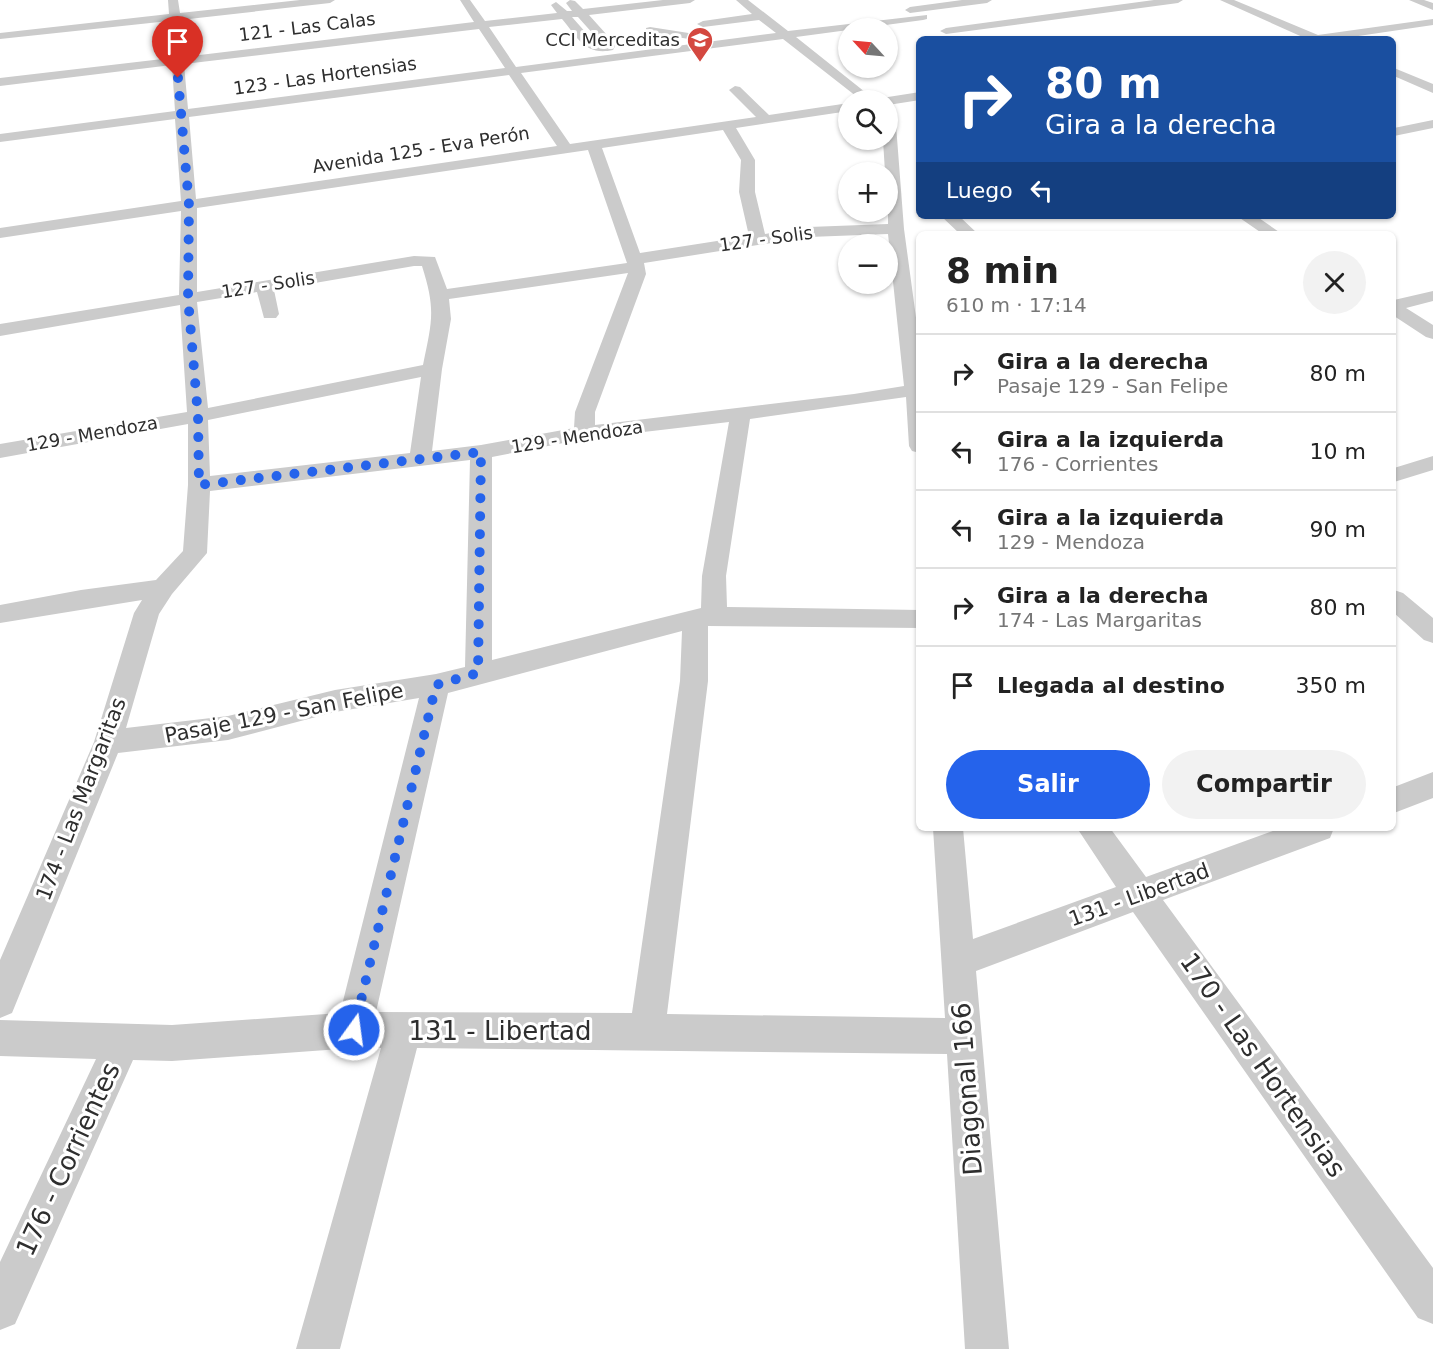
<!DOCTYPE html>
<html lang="es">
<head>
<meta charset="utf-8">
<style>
	body { margin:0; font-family:"DejaVu Sans",sans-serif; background:#f2f2f2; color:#222; height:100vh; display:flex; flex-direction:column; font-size:22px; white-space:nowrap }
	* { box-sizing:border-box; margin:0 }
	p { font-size:20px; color:#767676 }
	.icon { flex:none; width:33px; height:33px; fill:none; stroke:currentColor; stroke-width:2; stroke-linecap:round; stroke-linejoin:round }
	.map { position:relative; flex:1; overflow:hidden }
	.panel { position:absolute; left:916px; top:231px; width:480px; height:600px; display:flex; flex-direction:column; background:#fff; border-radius:9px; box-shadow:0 2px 4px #0004 }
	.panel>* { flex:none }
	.banner { position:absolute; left:916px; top:36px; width:480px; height:183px; border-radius:9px; box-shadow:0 2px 4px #0004; background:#1a4fa0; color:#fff; overflow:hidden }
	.needle { width:39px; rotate:296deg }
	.buttons { position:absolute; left:838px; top:18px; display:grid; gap:12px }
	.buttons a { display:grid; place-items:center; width:60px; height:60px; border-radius:50%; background:#fff; box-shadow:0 2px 4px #0004; font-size:30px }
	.pin { position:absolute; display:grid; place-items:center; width:51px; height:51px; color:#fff; margin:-62px -26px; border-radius:50% 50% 50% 0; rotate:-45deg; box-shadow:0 0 6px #0007 }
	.pin .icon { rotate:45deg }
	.me { position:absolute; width:66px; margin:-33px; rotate:14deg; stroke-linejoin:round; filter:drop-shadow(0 0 4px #0008) }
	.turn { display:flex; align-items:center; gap:21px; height:126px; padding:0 30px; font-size:27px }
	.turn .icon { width:78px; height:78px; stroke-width:2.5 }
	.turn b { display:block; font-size:42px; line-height:51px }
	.then { display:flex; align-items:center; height:57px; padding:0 30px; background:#0003; gap:12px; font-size:22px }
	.round { display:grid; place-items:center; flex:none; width:63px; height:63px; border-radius:32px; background:#f2f2f2 }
	.head { display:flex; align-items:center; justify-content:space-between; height:102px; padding:0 30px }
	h1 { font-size:36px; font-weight:700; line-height:45px }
	.cta { display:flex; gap:12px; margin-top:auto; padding:12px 30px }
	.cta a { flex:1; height:69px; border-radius:36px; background:#2563eb; color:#fff; font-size:24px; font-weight:700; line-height:69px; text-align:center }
	.cta a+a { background:#f2f2f2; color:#222 }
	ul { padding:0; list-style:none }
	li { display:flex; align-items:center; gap:18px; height:78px; padding:0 30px; border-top:2px solid #e0e0e0 }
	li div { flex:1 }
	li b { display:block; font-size:22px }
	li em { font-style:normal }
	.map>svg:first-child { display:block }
	.green { fill:#e2eadc }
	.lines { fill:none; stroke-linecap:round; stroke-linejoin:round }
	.minor { fill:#cbcbcb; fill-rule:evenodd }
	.route { stroke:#2563eb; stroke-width:10; stroke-dasharray:0 18 }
	.labels { text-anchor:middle; stroke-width:6; stroke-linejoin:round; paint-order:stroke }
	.far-street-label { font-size:18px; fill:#2e2e2e; stroke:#fff }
	.far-poi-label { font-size:18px; fill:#2e2e2e; stroke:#fff; text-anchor:end }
	.street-label { font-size:21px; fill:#2e2e2e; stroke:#fff }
	.near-street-label { font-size:26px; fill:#2e2e2e; stroke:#fff }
</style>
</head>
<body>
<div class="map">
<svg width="1433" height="1349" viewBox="0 0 1433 1349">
	<rect width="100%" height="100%" fill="#fff"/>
	<path class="green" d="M664 33 678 46 655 49 641 36Z"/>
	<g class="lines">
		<path class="minor" d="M168 0H178L180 13 300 0H335L330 3 180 20 183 57 474 22 460 0H470L485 21 557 13 551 5 556 2 567 11H572L566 3 570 0 575 1 583 9 663 0H695L690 3 589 15 616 45 613 50C585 56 578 38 562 19L489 27 516 67 776 33 759 20 703 27 697 24 703 21 752 14 736 0H748L788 31 927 15V19L923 20 796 37 875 100H861L783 39 521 73 570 144 756 117 729 90 735 86 740 87 769 115 849 103V111L736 128 755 160V192L765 234 809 227 888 224V172H885L883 140H888V108L895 112 904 229 920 347V453L912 451 909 446 906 397 750 419 726 576 727 607 920 610V628L708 626V681L667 1014 945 1018 933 828H963L973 939 1116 887 1077 828H1110L1146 877 1281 828H1334L1330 838 1163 900 1433 1268V1324L1418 1318 1133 912 976 971 1009 1349H965L947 1054 417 1048 340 1349H296L381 1048H354L172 1061 133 1060 15 1324 0 1330V1262L96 1059 0 1056V1020L172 1025 340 1013 419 698 335 712 228 740 118 753 12 1013 0 1018V960L94 742 134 613 142 600 0 623V605L81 590 156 580 183 551 188 485V424L0 458V444L187 412 180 305 0 336V324L179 295 181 211 0 238V228L181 201 175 119 0 142V134L175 111 172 65 0 86V78L171 58 169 21 0 39V33L169 14ZM572 17H578L603 45 595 43ZM479 29 505 68 188 109 184 64ZM509 75 557 146 196 199 189 117ZM723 130 741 160 739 192 749 236 640 253 602 148ZM588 150 627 263 447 289 435 257 414 256 197 292V208ZM888 234 904 386 854 394 595 425V412L646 274 644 263 809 237ZM414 266H422C436 310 432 321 423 365L208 408 197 302 257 292 264 318H276L279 314 274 290ZM628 273 575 412 574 428 481 445 432 451 442 369 451 319 449 299ZM421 377 410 453 210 476 208 420ZM729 422 702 576 701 608 492 660V457L584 439ZM470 460 465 667 436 674 335 690 228 716 126 728 159 614 172 594 207 553 210 491ZM682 631 680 681 632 1013 376 1012 448 693Z
			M962 0H992L987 3 910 13 905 10 910 7Z
			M1154 0H1183L1178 3 946 34 940 31 946 28Z
			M1220 0H1234L1318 35 1433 19V25L1338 39H1307Z
			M1409 0H1424L1433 3V10Z
			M650 27 695 34 701 37 695 40 646 32V28Z
			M1394 68 1433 84V93L1394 76Z
			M920 92V100L888 105V100H882L888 97Z
			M1433 120V128L1394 136V128Z
			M941 216H959L978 234H960Z
			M1237 216H1256L1282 234H1263Z
			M1433 291V301L1406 308 1433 325V339L1426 337 1394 316V300Z
			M1433 456V470L1394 482V468Z
			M1394 590 1403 593 1433 618V643L1424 640 1394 613Z
			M1433 772V798L1394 813V787Z"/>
	</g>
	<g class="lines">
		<path class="route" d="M178 78 189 205 188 298 198 416 199 485 481 452 478 673 436 685 354 1030"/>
	</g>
	<defs>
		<g id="school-pin" transform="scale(1.35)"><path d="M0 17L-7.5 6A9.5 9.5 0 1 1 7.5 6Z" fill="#d44840" stroke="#fff"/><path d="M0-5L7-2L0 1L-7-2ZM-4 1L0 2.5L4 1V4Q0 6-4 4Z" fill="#fff"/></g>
	</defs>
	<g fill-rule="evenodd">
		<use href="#school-pin" x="700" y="40"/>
	</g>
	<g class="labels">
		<g class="far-street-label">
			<text transform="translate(307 27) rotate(-7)" y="6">121 - Las Calas</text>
			<text transform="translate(325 76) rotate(-8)" y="6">123 - Las Hortensias</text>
			<text transform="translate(421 150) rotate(-9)" y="6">Avenida 125 - Eva Perón</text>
			<text transform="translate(766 239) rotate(-8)" y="6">127 - Solis</text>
			<text transform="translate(268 285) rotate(-9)" y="6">127 - Solis</text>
			<text transform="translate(92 434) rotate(-10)" y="6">129 - Mendoza</text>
			<text transform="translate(577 437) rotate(-9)" y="6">129 - Mendoza</text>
		</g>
		<g class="far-poi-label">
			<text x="680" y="46">CCI Merceditas</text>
		</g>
		<g class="street-label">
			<text transform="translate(284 713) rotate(-11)" y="7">Pasaje 129 - San Felipe</text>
			<text transform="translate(81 799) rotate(-69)" y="7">174 - Las Margaritas</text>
			<text transform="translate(1139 895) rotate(-20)" y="7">131 - Libertad</text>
		</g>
		<g class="near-street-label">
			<text x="500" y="1040">131 - Libertad</text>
			<text transform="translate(1263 1065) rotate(55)" y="9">170 - Las Hortensias</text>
			<text transform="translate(967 1089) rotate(-94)" y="9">Diagonal 166</text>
			<text transform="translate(68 1159) rotate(-65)" y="9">176 - Corrientes</text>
		</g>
	</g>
</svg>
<div class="buttons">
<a><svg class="needle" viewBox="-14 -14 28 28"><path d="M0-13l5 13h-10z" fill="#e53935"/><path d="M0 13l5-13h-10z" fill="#767676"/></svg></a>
<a><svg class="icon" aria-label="search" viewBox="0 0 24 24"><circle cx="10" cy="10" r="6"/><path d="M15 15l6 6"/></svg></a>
<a>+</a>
<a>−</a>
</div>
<div class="pin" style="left:178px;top:78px;background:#d93025"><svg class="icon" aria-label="arrive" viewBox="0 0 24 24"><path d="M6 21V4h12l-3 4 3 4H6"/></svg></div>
<svg class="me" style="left:354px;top:1030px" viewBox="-20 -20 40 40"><circle r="17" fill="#2563eb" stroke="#fff" stroke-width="3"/><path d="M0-11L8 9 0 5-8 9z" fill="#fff"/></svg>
<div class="banner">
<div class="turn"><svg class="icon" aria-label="right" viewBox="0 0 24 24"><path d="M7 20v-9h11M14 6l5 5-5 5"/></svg><div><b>80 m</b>Gira a la derecha</div></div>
<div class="then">Luego<svg class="icon" aria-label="left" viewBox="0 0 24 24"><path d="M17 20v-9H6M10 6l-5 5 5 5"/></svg></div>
</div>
<section class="panel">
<div class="head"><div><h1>8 min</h1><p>610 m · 17:14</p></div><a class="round"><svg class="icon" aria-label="close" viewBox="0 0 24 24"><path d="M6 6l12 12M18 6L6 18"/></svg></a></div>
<ul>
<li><svg class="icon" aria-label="right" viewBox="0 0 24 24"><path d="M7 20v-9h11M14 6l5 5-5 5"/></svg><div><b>Gira a la derecha</b><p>Pasaje 129 - San Felipe</p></div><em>80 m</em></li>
<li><svg class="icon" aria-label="left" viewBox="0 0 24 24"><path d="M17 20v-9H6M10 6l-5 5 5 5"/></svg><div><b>Gira a la izquierda</b><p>176 - Corrientes</p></div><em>10 m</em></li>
<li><svg class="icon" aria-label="left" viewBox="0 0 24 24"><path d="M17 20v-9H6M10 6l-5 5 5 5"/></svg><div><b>Gira a la izquierda</b><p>129 - Mendoza</p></div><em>90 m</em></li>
<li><svg class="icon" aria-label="right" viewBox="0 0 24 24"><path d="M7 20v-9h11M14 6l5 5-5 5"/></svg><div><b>Gira a la derecha</b><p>174 - Las Margaritas</p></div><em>80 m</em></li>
<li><svg class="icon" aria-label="arrive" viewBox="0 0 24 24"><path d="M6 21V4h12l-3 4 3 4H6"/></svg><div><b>Llegada al destino</b></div><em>350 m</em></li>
</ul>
<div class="cta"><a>Salir</a><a>Compartir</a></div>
</section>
</div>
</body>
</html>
